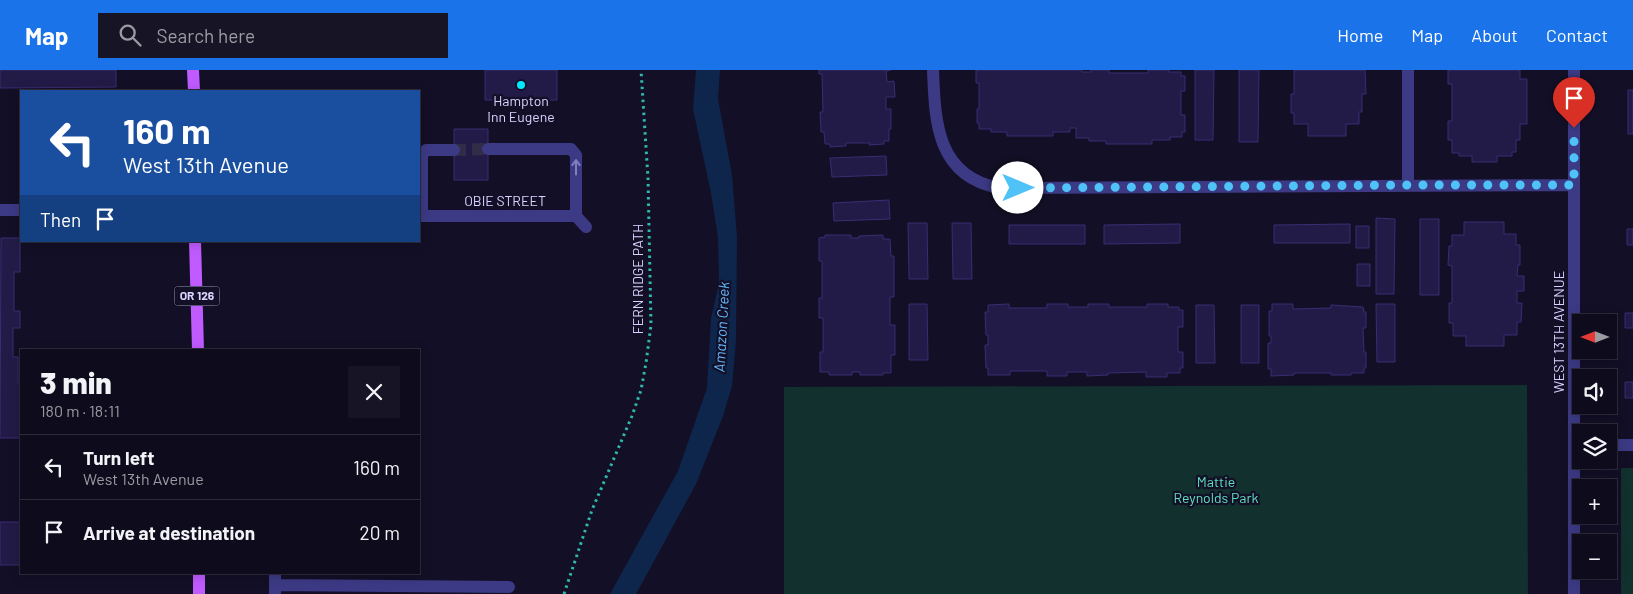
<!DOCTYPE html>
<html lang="en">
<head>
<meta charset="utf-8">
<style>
	body { margin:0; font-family:Barlow,sans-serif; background:#171425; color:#f1f3f6; height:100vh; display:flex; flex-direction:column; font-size:19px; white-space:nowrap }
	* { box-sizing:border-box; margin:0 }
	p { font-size:16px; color:#9b9ba3 }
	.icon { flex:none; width:28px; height:28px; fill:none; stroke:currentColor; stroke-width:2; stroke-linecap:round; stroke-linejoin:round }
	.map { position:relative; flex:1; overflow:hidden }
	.sheet { position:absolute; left:20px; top:279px; width:400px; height:225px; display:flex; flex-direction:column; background:#0e0b1c; border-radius:0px; box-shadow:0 2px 12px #0003,0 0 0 1px #2e2b3b }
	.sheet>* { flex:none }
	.top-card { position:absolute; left:20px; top:20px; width:400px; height:152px; border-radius:0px; box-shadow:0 2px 12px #0003,0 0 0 1px #2e2b3b; background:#1a4fa0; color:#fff; overflow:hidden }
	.needle { width:32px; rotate:270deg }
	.controls { position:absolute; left:1572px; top:244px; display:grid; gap:10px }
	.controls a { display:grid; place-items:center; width:45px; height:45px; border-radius:0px; background:#0e0b1c; box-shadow:0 2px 12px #0003,0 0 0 1px #2e2b3b; font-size:25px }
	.pin { position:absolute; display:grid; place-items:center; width:42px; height:42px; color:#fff; margin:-51px -21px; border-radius:50% 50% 50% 0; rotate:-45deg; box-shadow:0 0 5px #0007 }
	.pin .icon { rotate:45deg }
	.me { position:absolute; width:55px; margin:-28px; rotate:90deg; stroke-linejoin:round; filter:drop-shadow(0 0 4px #0008) }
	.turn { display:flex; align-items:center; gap:18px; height:105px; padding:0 20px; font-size:22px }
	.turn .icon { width:65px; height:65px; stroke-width:2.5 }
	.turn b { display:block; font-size:35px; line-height:42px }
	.then { display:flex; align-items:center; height:48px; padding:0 20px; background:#0003; gap:10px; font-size:19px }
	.round { display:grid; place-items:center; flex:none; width:52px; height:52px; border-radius:0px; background:#171425 }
	.headline { display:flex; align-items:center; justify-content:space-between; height:85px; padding:0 20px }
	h1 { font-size:30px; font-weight:800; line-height:38px }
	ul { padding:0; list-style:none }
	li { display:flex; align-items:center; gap:15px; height:65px; padding:0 20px; border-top:1px solid #2e2b3b }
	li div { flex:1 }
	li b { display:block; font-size:19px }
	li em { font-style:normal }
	header { display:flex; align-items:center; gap:30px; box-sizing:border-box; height:70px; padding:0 25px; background:#1a73e8; color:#fff }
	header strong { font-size:24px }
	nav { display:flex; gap:28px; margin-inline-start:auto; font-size:18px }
	.search { width:350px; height:45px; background:#171425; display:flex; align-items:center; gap:12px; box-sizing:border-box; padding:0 18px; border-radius:0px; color:#9b9ba3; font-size:19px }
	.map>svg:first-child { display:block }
	.green { fill:#12302e }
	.water { fill:#0e264b }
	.building { fill:#231b47; stroke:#3a2d73 }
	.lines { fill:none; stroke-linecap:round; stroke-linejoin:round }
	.minor-tunnel { stroke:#312d47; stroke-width:12; stroke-dasharray:12 6; stroke-linecap:butt }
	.path { stroke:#2fb8ae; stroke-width:3; stroke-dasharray:2.5 4; stroke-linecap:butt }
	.minor { stroke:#3c3a85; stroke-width:12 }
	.major { stroke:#c05bff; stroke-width:12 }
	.oneway { stroke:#827fbc }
	.route { stroke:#4fc3f7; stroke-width:9; stroke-dasharray:0 16.2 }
	.poi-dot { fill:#00e8ff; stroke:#130f26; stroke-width:2 }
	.labels { text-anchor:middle; stroke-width:4.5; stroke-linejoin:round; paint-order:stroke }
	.shield { fill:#130f26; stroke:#9d99be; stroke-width:1 }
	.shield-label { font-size:12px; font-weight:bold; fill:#d8d4ff }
	.poi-label { font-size:14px; fill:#d8d4ff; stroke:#130f26 }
	.street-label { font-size:14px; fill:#d8d4ff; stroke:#130f26 }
	.park-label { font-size:14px; fill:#5fe0be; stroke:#130f26 }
	.water-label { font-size:15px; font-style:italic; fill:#62b8ff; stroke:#130f26 }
</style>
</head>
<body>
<header>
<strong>Map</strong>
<div class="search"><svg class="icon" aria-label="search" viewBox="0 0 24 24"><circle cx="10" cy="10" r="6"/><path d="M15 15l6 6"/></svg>Search here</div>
<nav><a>Home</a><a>Map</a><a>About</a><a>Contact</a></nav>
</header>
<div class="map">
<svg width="1633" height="524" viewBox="0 0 1633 524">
	<rect width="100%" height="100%" fill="#130f26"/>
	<path class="green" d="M1527 315 1528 524H784V317Z
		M1621 398H1633V524H1621Z"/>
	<path class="water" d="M696 0H720L718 29 732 105 737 167 736 270 732 316 723 346 696 414 636 524H610L678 401 707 318 711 249 719 213 718 168 711 123 693 39Z"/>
	<path class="building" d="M0 0H116V17L0 18Z
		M485 0H557V30H485Z
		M819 0H891L886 1 887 12 894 11 895 27H886V39H891V59H889V71H884V74L869 75 870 73H846V76L830 77V74H825L824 62H821L820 42H823L822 4H819Z
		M976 0H1082V2H1091V0H1109V3H1148V0H1169V2H1181V6H1185V21H1181V45H1185V62H1182V67H1170V70H1152V74H1106V71H1089V68H1076V58H1070V62H1053V66H1007V62H991V59H979V53H977V39H979V13H976Z
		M1195 0H1214L1213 70H1195Z
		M1239 0H1259L1258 72H1239Z
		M1294 0H1365L1366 24H1362V42H1359V54H1346V66H1308V54H1294V43H1291V24H1294Z
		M1448 0H1520V9H1527V54H1520V70H1516V82H1512V86H1497V92H1472V86H1459V83H1452V70H1448V51H1452V14H1448Z
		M1628 20H1633V64H1628Z
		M454 59H488V110H454Z
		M886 86 887 105 832 107 830 88Z
		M889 130 890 149 834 151 833 133Z
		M1376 148 1395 149 1394 224H1376Z
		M1420 149H1439V225H1420Z
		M1464 152H1504V164H1516V175H1520V195H1518L1517 206H1524V221H1517V233H1522L1521 252H1517V265H1504V276H1466V266H1453V253H1449V233H1452V196L1448 195 1449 176H1452V165H1464Z
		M908 153H927L928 209H909Z
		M952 153H971L972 209H953Z
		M1180 154V173L1104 174V155Z
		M1350 154V173H1274V155Z
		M1009 155H1085V174H1009Z
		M1356 156H1369V178H1356Z
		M1627 159H1633V175H1627Z
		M825 165H851V168H859V166L883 165V169H890L891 186H894V227H890V255H895V285H891V303H883V305H860V302H852V305H829V302H820V282H823V248H819V228H822V191H819V168L825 167Z
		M1 168H20V202H14V241H20V258H13V287H18V313H21V368H0Z
		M1357 194H1370V216H1357Z
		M909 234H927L928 290H909Z
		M1009 234V238H1047V234H1068V237H1088V234H1109V237H1147V234H1168V237H1179V240H1183V257H1178V282H1183V298H1180V303H1167V307H1146V302L1108 303V305L1087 306V302H1067V306H1047V301H1010V305H988V298H986L985 275H988V265H986L985 242H988V235Z
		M1272 234H1293V239L1331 238V235L1363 237 1364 242H1366V258H1363L1364 282H1366V298H1364V303H1351V305H1331V303H1294V305L1271 306V299H1268V273H1271V266H1269V241H1272Z
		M1376 234H1395V292H1377Z
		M1196 235H1214L1215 293H1196Z
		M1241 235H1259V293H1241Z
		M1625 243H1633V258H1625Z
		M1625 312H1633V328H1625Z
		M0 452H21V495H0Z"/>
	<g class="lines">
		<path class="minor-tunnel" d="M454 80 488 79"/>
		<path class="path" d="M564 524 592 440 632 346 641 320 646 293 651 255 648 108 641 0"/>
		<path class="minor" d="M933 0C935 51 936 106 999 118L1574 115
			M1408 0V115
			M488 79H571L576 85V146
			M0 140H21
			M419 146H576L586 157
			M422 146V85L426 80H454
			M1609 375H1633
			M275 515 509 517
			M275 524V502
			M1574 524V0"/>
		<path class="major" d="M193 0 194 21
			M195 171 198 280
			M199 502V524"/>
	</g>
	<defs><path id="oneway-shaft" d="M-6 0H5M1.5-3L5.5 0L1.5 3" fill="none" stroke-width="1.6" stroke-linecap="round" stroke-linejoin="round" transform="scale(1.25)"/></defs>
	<use class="oneway" href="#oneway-shaft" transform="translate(576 97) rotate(-90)"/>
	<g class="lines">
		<path class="route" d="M1018 118 1408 115H1574V58"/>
	</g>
	<circle class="poi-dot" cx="521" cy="15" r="5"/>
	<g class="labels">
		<rect class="shield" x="174.5" y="216.5" width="45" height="19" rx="4"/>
		<g class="shield-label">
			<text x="197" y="230">OR 126</text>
		</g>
		<g class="poi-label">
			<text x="521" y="36">Hampton<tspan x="521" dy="16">Inn Eugene</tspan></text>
		</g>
		<g class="street-label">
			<text x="505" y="136">OBIE STREET</text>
			<text transform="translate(638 209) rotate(-90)" y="5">FERN RIDGE PATH</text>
			<text transform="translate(1559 262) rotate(-90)" y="5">WEST 13TH AVENUE</text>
		</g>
		<g class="park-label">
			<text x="1216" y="417">Mattie<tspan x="1216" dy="16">Reynolds Park</tspan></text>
		</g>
		<g class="water-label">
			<text transform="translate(722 257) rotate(-87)" y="5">Amazon Creek</text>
		</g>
	</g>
</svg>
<div class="controls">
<a><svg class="needle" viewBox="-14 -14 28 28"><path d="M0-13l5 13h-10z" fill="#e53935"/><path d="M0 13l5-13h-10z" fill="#9b9ba3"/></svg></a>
<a><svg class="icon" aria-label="sound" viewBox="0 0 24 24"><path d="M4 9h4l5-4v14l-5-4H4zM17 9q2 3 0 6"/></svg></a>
<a><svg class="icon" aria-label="layers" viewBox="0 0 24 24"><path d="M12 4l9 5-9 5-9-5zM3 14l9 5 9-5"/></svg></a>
<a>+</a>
<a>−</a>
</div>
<div class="pin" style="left:1574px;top:58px;background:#d93025"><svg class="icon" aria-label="arrive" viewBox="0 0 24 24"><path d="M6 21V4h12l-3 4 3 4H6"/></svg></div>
<svg class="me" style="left:1018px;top:118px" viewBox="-20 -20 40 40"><circle r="19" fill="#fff"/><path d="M0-13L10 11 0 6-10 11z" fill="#4fc3f7"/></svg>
<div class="top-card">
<div class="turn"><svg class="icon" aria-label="left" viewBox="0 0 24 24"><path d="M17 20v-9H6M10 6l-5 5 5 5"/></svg><div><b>160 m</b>West 13th Avenue</div></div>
<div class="then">Then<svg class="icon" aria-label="arrive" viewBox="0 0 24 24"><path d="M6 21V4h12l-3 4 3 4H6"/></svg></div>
</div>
<section class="sheet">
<div class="headline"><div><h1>3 min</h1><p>180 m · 18:11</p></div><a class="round"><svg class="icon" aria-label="close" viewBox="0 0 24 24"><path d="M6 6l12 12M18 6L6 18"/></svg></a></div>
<ul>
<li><svg class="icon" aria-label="left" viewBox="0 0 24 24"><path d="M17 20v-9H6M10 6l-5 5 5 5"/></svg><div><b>Turn left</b><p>West 13th Avenue</p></div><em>160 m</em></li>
<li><svg class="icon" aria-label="arrive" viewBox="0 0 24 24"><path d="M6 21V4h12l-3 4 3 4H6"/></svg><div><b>Arrive at destination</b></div><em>20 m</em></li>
</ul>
</section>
</div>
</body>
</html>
